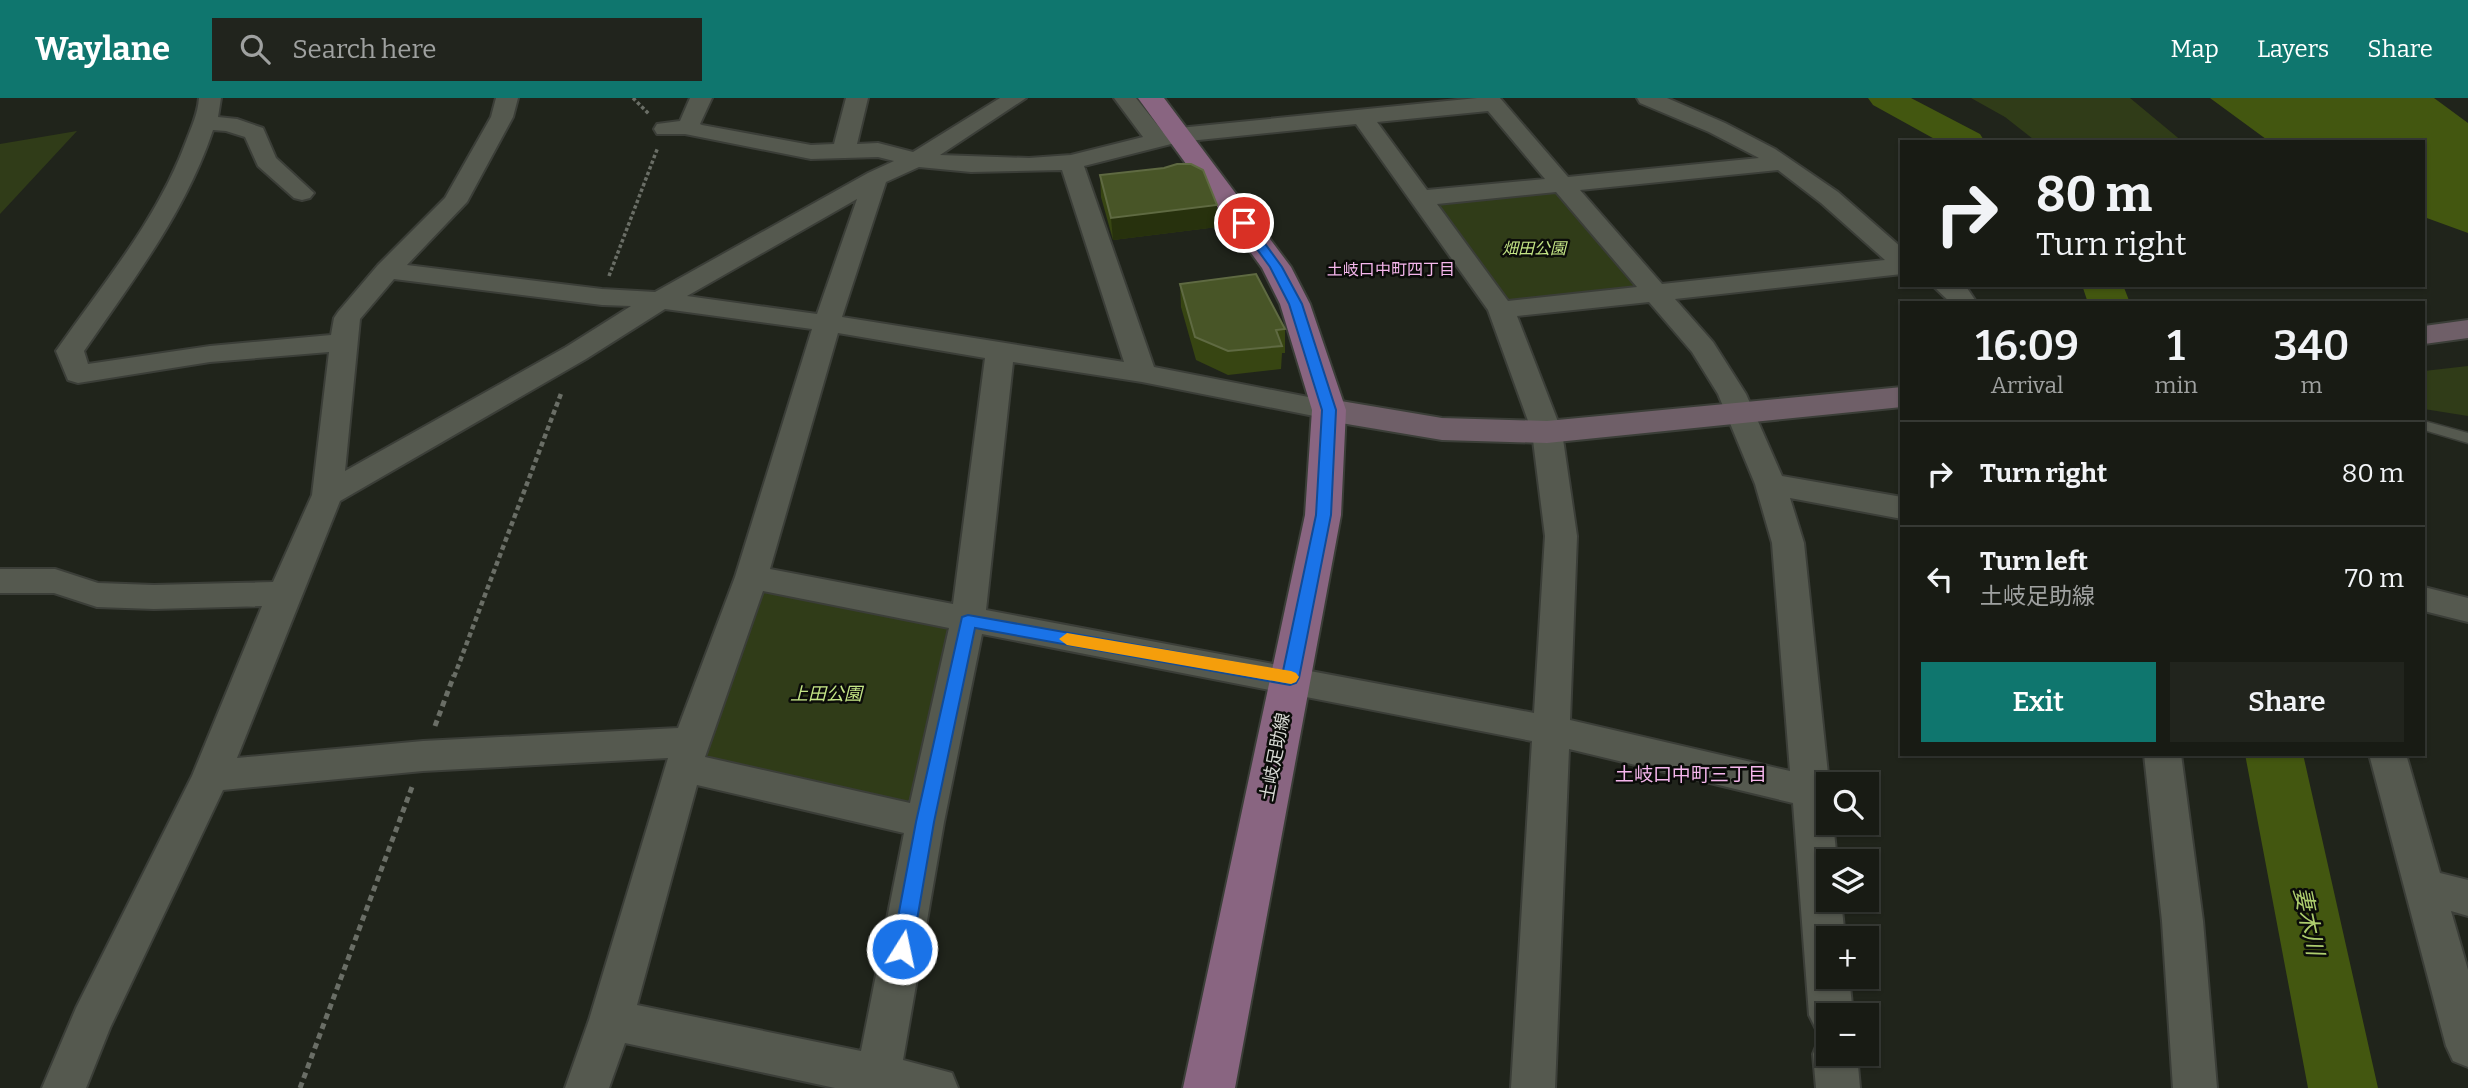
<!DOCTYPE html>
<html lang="en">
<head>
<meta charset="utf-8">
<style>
	body { margin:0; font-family:Bitter,"Noto Sans JP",serif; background:#21241d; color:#f1f3f6; height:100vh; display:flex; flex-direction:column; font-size:26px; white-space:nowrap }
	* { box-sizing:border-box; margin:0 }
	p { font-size:23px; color:#9fa1a0 }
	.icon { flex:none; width:38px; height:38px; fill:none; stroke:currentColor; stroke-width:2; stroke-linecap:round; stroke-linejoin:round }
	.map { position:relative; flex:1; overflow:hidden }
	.sheet { position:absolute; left:1900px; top:203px; width:525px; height:455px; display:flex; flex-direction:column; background:#181b14; border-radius:0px; box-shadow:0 2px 5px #0004,0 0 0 2px #363934 }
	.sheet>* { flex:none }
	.hud { position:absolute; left:1900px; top:42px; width:525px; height:147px; border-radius:0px; box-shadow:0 2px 5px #0004,0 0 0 2px #363934; background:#181b14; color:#f1f3f6; overflow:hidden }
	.tools { position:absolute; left:1816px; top:674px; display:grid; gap:14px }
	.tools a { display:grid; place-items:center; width:63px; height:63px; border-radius:0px; background:#181b14; box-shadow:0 2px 5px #0004,0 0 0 2px #363934; font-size:35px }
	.pin { position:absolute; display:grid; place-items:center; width:60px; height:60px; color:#fff; margin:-30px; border:4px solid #fff; border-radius:50%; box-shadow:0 2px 7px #0007 }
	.me { position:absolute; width:77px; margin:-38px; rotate:10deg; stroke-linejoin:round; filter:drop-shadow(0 0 5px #0008) }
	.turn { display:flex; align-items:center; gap:24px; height:147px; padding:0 21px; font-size:32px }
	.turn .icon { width:91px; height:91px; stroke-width:2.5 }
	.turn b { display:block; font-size:49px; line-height:60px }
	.eta { display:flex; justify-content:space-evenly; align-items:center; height:119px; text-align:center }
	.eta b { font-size:42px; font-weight:600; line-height:49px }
	.primary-button { display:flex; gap:14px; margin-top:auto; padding:14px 21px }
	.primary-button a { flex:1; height:80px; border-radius:0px; background:#0f766e; color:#fff; font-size:28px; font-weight:600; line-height:80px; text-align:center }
	.primary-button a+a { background:#21241d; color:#f1f3f6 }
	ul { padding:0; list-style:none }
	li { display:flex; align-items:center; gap:21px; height:105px; padding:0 21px; border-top:2px solid #363934 }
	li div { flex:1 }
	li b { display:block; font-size:26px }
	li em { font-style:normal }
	header { display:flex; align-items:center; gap:42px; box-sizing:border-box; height:98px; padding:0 35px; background:#0f766e; color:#fff }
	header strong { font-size:33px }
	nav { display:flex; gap:38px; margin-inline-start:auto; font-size:24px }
	.search { width:490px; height:63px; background:#21241d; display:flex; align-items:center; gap:18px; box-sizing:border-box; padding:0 24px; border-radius:0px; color:#9fa1a0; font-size:26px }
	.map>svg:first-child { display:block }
	.green { fill:#303c18 }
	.water { fill:#435710 }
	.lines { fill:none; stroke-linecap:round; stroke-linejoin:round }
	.river { fill:#435710; fill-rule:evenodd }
	.lane-casing { stroke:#3b3e38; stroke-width:3 }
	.street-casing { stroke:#3b3e38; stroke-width:4 }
	.secondary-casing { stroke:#3b3e38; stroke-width:4 }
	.primary-casing { stroke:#3b3e38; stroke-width:4 }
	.path-far2 { stroke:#6a6e66; stroke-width:3.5; stroke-dasharray:3.5 2.5; stroke-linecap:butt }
	.path-far1 { stroke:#6a6e66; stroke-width:4.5; stroke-dasharray:5 3.5; stroke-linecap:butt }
	.path { stroke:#6a6e66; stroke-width:5; stroke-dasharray:6 4.5; stroke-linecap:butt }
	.lane { fill:#55594f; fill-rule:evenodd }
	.street { fill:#55594f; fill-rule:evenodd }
	.secondary { fill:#6f5f68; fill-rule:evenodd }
	.primary { fill:#896581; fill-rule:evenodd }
	.wall { fill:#374512 }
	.shaded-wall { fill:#27310d }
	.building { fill:#485527; stroke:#5f6a42; stroke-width:2 }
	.route { fill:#1a73e8; stroke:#114b97; stroke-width:2 }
	.slow { fill:#f59e0b }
	.labels { text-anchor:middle; stroke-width:5; stroke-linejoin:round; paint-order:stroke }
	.far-park-label { font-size:16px; font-style:italic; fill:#c4e586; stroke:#0b0c09 }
	.far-neighbourhood-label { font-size:16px; fill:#f5b6ec; stroke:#0b0c09 }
	.park-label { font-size:18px; font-style:italic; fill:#c4e586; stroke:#0b0c09 }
	.street-label { font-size:18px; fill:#d8dbd5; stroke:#0b0c09 }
	.neighbourhood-label { font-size:19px; fill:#f5b6ec; stroke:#0b0c09 }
	.near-water-label { font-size:23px; font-style:italic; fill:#adcd6e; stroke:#0b0c09 }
</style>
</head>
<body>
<header>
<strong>Waylane</strong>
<div class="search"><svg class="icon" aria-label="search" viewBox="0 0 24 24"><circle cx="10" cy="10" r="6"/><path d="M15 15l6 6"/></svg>Search here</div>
<nav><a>Map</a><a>Layers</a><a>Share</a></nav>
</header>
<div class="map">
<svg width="2468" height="990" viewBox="0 0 2468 990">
	<rect width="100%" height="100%" fill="#20241b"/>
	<path class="green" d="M1971 0H2130L2183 44H2037L2005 19Z
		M77 33 0 116V46Z
		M1550 92 1557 94 1638 190 1514 206 1504 201 1438 107 1442 102Z
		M2468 268V318L2424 311V273Z
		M754 490 943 524 948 530 915 705 901 711 707 663 702 658Z"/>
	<path class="water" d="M2210 0H2434L2468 25V135L2424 119V44H2270Z"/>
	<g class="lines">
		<path class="river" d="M1868 0H1911L1980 36 1985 44H1940L1873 7Z
			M2082 187H2123L2130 205H2088Z
			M2245 656H2303L2378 990H2308Z"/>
		<g class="lane-casing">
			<path id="lane" d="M2424 323 2468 335V345L2424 332Z"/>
		</g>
		<g class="street-casing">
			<path id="street" d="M199 0H221L218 19 237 21 263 30 276 60 314 95 310 100 302 102 294 100 258 68 245 39 226 33 213 32C185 115 133 182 84 253L88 266 210 248 331 237 334 220 338 214 378 167 445 100 491 19 496 0H518L513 19 467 104 407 167 602 191 655 194 868 75 894 63 878 59 811 61 685 36H657L654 31 657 26 680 23 690 0H712L700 26 702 27 811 47 834 46 846 0H868L857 46 878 45 913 54 1000 0H1026L940 57 1029 60 1071 57 1143 39 1114 0H1136L1163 34 1179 30 1477 0H1500L1568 79 1759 60 1709 34 1640 5 1637 0H1667L1725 25 1775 51 1838 94 1902 150V176L1675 201 1713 244 1746 296 1782 378 1902 399V421L1790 400 1804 445 1829 686V724H1833L1837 763H1829V802H1841L1845 840H1829V878H1849L1853 917H1829V936L1816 931 1809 917 1793 705 1569 651 1555 990H1511L1532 643 982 536 944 724 903 962 952 975 958 990H835L625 945 609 990H565L589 922 668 660 423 673 223 692 110 930 86 990H42L76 910 192 678 262 508 154 511 97 509 54 495H0V471H55L98 485 154 487 273 484 312 397 329 254 210 264 78 285 68 282 56 253C104 184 158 121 187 41 192 28 198 15 199 0ZM1488 13 1545 81 1427 92 1377 24ZM1356 26 1488 212 1532 334 1545 438 1534 615 986 512 1013 264 1142 284 1329 321 1339 318 1343 312 1339 306 1329 303 1154 269 1084 68 1179 44ZM919 69 971 74 1062 72 1124 264 842 219 886 84ZM1778 72 1821 105 1885 162 1662 186 1580 92ZM1556 94 1637 189 1508 203 1437 106ZM857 101 817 216 687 198ZM394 181 602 207 631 208 566 249 345 373 360 221ZM1649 204 1692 254 1718 296 1755 386 1772 445 1790 673 1570 622 1577 438 1562 334 1517 218ZM665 211 812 231 735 479 678 630 423 643 237 660 340 403 586 261ZM838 235 985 260 953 506 770 471ZM763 493 949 530 910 705 705 659ZM697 687 904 735 861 953 637 907Z
				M1932 187H1965L1977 205H1951Z
				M2424 489 2468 500V524L2424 513Z
				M2144 656H2181L2203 823 2217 990H2173L2162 823Z
				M2369 656H2406L2440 775 2468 782V818L2451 813 2468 872V969L2453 963 2446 948Z
				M1829 938V956H1857L1860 990H1816L1813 956 1819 941Z"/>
		</g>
		<g class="secondary-casing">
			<path id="secondary" d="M2468 222V240L2424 246V228Z
				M1902 289V309L1547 345 1442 342 1329 323 1317 319 1312 312 1317 305 1329 301 1442 320 1547 323Z"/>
		</g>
		<g class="primary-casing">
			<path id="primary" d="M1138 0H1164L1291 169 1310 206 1346 312 1341 417 1235 990H1183L1305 417 1312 312 1280 206 1262 170Z"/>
		</g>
		<path class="path-far2" d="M633 0 649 16
			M609 178 658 49"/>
		<path class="path-far1" d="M454 579 562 293"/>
		<path class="path" d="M435 628 454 577
			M300 990 412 689"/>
		<use href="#lane" class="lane"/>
		<use href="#street" class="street"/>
		<use href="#secondary" class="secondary"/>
		<use href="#primary" class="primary"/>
	</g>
	<path class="wall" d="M1164 70 1217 107V129L1113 142 1101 99 1100 77Z
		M1180 186 1285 231V255H1282L1281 271 1228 277 1196 262 1181 209Z"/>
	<path class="shaded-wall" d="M1217 107V129L1113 142 1111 120Z"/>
	<path class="building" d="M1177 66H1191L1203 72 1217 107 1111 120 1100 77 1164 70Z
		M1256 176 1285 231 1276 232 1282 248 1228 253 1195 239 1180 186Z"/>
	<path class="route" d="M1240 122H1248L1282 169 1302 206 1336 312 1331 417 1299 580 1296 585 1290 587 975 530 934 724 912 851 909 857 902 860 895 857 892 851 916 724 962 519 968 517 1283 573 1316 417 1322 312 1289 206 1270 169 1238 125Z"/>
	<path class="slow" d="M1067 535 1291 573 1296 575 1299 579 1296 584 1291 586 1067 547 1059 541Z"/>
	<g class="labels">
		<g class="far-park-label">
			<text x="1534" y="156">畑田公園</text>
		</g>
		<g class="far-neighbourhood-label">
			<text x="1391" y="177">土岐口中町四丁目</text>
		</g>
		<g class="park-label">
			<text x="826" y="602">上田公園</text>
		</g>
		<g class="street-label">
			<text transform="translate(1275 659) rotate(-79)" y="6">土岐足助線</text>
		</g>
		<g class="neighbourhood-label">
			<text x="1691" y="683">土岐口中町三丁目</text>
		</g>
		<g class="near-water-label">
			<text transform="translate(2309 823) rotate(78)" y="8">妻木川</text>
		</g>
	</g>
</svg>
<div class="tools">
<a><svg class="icon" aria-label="search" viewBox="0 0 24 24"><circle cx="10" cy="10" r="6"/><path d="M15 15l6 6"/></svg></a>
<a><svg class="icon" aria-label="layers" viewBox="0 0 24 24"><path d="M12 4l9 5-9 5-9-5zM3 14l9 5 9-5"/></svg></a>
<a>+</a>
<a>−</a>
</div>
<div class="pin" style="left:1244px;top:125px;background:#d93025"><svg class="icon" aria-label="arrive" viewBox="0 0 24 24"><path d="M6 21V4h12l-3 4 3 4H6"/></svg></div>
<svg class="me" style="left:902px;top:851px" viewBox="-20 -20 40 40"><circle r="17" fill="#1a73e8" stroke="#fff" stroke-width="3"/><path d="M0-11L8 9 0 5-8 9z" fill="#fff"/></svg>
<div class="hud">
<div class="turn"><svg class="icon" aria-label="right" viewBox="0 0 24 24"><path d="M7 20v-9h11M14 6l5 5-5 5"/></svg><div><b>80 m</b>Turn right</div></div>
</div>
<section class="sheet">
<div class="eta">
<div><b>16:09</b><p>Arrival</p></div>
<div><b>1</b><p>min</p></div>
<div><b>340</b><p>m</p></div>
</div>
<ul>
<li><svg class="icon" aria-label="right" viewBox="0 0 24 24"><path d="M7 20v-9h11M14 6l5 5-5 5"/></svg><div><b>Turn right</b></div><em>80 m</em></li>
<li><svg class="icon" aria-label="left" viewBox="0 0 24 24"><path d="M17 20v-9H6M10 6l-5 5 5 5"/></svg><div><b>Turn left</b><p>土岐足助線</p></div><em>70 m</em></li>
</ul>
<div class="primary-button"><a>Exit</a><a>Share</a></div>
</section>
</div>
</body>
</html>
